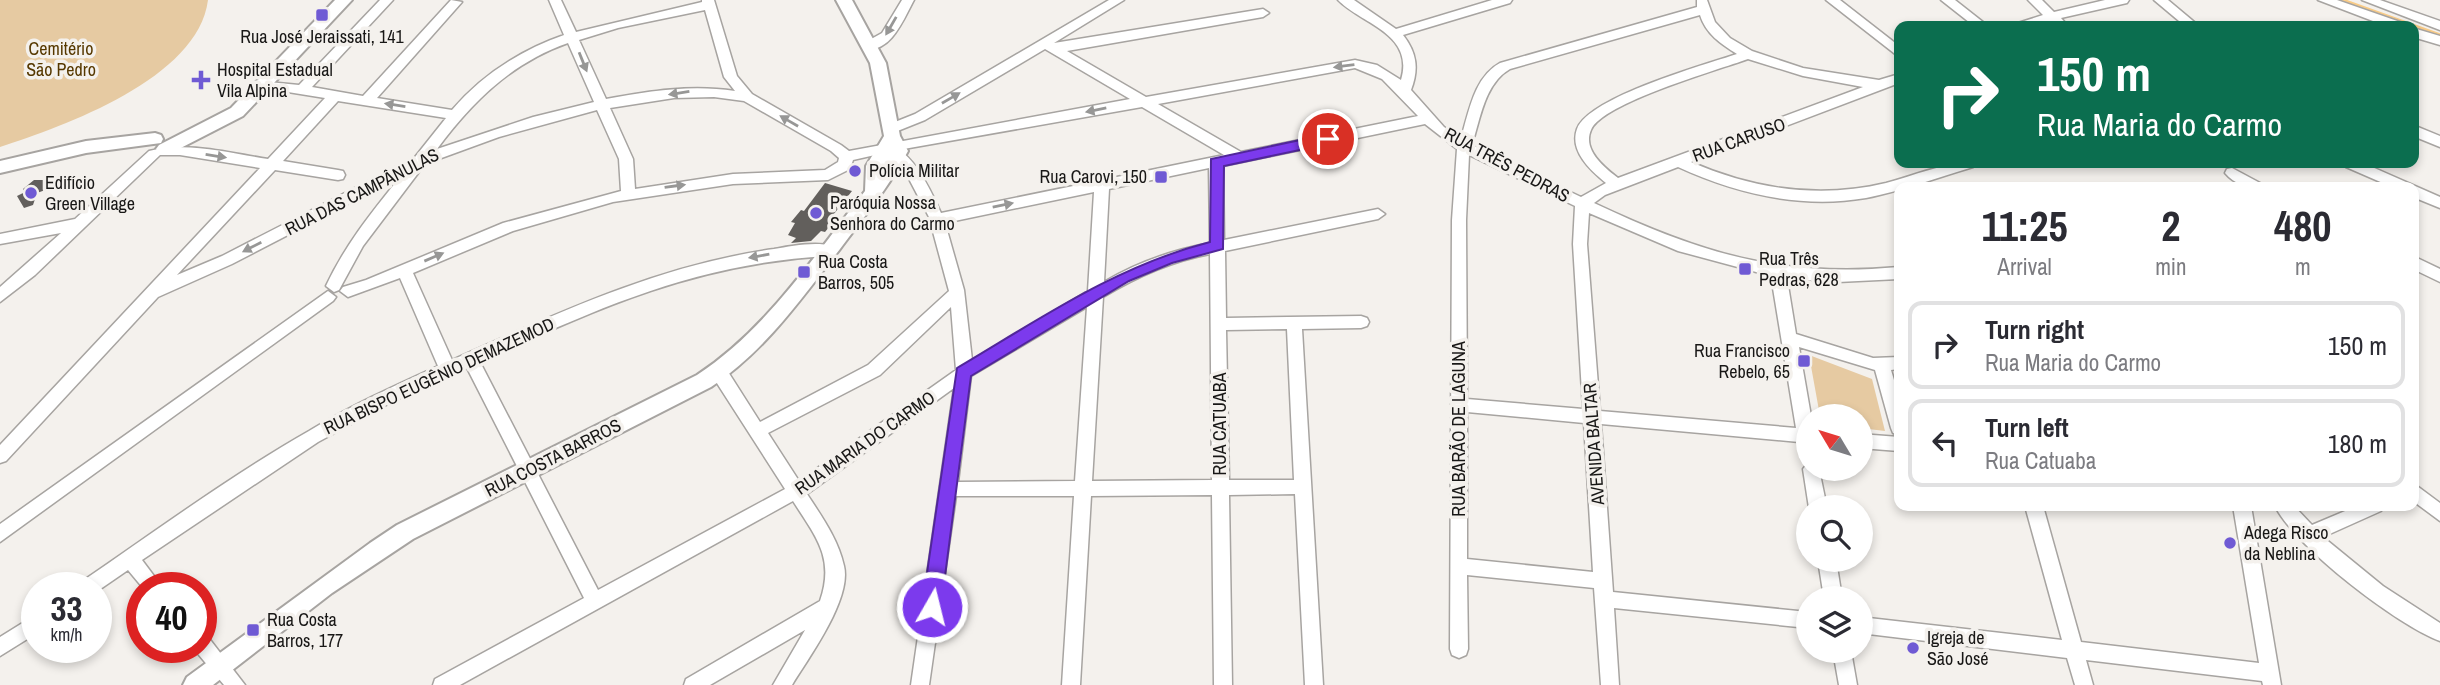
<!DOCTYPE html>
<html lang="en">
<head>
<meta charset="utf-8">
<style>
	body { margin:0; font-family:"Archivo Narrow",sans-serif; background:#f7f7f7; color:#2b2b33; height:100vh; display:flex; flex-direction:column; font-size:26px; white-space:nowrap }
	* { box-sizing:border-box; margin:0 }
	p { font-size:23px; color:#7c7c81 }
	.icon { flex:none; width:38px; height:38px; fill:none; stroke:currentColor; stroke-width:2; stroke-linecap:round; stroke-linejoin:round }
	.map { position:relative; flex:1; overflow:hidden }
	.drawer { position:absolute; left:1894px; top:182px; width:525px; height:329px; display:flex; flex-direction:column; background:#fff; border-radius:14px; box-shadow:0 4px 10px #0003 }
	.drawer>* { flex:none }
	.guide { position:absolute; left:1894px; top:21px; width:525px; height:147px; border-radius:14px; box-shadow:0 4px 10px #0003; background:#0b6e4f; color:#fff; overflow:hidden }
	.needle { width:46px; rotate:308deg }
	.buttons { position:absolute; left:1796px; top:404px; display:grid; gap:14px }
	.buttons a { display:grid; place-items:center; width:77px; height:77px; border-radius:50%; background:#fff; box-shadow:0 4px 10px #0003; font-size:35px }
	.speed { position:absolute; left:21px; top:572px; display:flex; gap:14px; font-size:35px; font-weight:700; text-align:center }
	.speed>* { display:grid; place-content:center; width:91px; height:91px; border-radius:50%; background:#fff; box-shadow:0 4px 10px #0003; line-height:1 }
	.speed small { font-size:18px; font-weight:400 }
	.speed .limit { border:10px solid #d22; background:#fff; color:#111 }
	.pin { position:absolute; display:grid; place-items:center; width:60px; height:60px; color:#fff; margin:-30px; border:4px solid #fff; border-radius:50%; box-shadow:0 2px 7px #0007 }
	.me { position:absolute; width:77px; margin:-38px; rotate:8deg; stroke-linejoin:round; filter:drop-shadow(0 0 5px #0008) }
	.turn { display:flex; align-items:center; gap:24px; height:147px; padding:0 28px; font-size:32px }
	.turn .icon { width:91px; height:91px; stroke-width:2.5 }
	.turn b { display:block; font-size:49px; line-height:60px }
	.eta { display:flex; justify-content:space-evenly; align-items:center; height:119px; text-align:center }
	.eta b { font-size:42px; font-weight:700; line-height:49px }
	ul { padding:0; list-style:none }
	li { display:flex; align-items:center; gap:21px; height:88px; margin:0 14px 10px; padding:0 14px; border:4px solid #e1e1e2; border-radius:14px }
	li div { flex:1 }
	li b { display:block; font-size:26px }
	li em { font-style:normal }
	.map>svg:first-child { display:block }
	.green { fill:#e6caa2 }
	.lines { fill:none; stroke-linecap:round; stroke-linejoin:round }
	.stream { stroke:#f9cb86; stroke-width:3.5 }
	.building { fill:#625f5c }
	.minor-casing { stroke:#a7a4a1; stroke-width:3 }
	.major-casing { stroke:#a7a4a1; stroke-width:4 }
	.minor { fill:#fff; fill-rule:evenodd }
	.major { fill:#fff; fill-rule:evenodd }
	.oneway { fill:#979796 }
	.route { fill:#7c3aed; stroke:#51269a; stroke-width:2 }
	.poi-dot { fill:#6f5ad4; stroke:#f4f1ed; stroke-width:2.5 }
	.labels { text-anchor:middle; stroke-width:7; stroke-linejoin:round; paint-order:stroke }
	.poi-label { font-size:18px; fill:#181716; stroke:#f4f1ed; text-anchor:start }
	.park-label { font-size:18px; fill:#563800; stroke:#f4f1ed }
	.street-label { font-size:18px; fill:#181716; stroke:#f4f1ed }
</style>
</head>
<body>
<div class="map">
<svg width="2440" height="685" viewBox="0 0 2440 685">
	<rect width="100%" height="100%" fill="#f4f1ed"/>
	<path class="green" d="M0 0H208C198 79 64 126 0 147Z
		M1809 355 1872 379 1885 431 1860 428V416H1820Z"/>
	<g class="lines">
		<path class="stream" d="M2342 0 2440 35"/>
	</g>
	<path class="building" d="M34 180H43L48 189 37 193 33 205 24 208 17 196 25 192 23 189Z
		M825 183 852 191 830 219 834 221 825 232 821 231 811 241 791 243 796 238 788 235 795 223 791 222 801 210 804 211Z"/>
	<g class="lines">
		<g class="minor-casing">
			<path id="minor" d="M380 0H393L312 87 363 96 451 0 462 2 377 98 452 110C482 75 521 50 564 35L549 0H561L576 32 702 2V0H714L737 76 752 94 841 145 849 151 1130 99 1045 49 925 120 890 134 883 129 885 126 915 114 1109 0H1124L1054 43 1263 9 1269 13 1263 17 1067 51 1146 97 1355 60 1377 65 1401 80C1415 33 1361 24 1338 0H1354L1396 29 1492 0H1512L1510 3 1403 35C1417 53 1419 69 1411 90L1444 127 1461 138C1469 112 1474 77 1500 63L1697 7V0H1707L1715 22 1730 38 1752 51 1803 68 1879 80 1899 74V83L1691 162C1753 189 1820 199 1886 183 1916 175 1944 162 1975 163L1973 167C1936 178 1902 191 1866 198 1801 209 1737 194 1678 167L1605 195 1594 203C1700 253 1780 278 1899 267V279L1838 282 1787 279 1796 334 1873 358 1899 357V369L1891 370 1899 397V435L1893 433 1891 428 1875 370 1799 347 1811 416H1808V455L1802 453 1799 442 1601 424 1613 592 1808 612V628L1614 608 1619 685H1601L1594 588 1467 575 1468 649 1466 655 1459 658 1452 655 1450 649 1452 220 1457 149 1425 124 1223 166 1224 240 1378 209 1385 214 1378 219 1225 251 1226 318 1361 316 1367 318 1369 322 1367 326 1361 328 1302 329 1323 685H1305L1295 494 1229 495 1232 685H1214L1212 495 1091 496 1080 685H1062L1074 496H956L929 685H911L954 388 807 494C822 517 838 539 844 566 852 599 809 657 792 685H773L805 630 710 685H684L686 679 820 601C835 558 816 537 793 501L460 685H433L435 679 584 598 467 368 390 403 318 442 142 560 163 588H143L128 570 96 592V588H78L81 582C156 531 230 476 309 431 350 406 394 386 438 366L400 278 348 297 340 291 343 287 366 280 503 223 621 191 619 159 597 110 499 137 425 164 363 246 339 290 334 292 326 286C345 245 372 212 400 177L232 264 158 297 6 461 0 463V445L260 168 180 155H160L35 275 0 302V287L61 233 0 244V234L75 219 149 151C187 141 229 153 268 159L325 98 263 88 258 87V81L299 85ZM705 10 724 77 735 91C692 84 648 91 606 99L579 40 618 28ZM1700 15C1706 34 1721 44 1737 54 1704 65 1589 97 1577 129 1569 151 1591 171 1606 183L1581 197 1472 145C1480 119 1485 83 1510 69ZM568 43 594 102 533 117 437 149C472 102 511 63 568 43ZM1748 59 1803 76 1863 87 1618 178C1605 168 1582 150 1591 130 1602 103 1718 70 1748 59ZM1355 68 1382 79 1418 116 1241 152 1158 104ZM714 97 744 101 831 151 839 158 838 162 825 170 733 174 635 189 633 159 610 108 674 98ZM338 101 446 118 415 157 222 256 177 275 275 170 338 180 343 179 345 175 343 171 338 170 283 161ZM1142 107 1224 155 941 213C933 195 916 158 898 150ZM897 150 891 155 908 177 929 217 949 291 868 365 760 422 725 367H713L711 372 713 377 785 489 598 590 480 362C599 308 694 264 827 256L832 254 834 250 832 246C816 241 791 246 774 249 659 265 556 314 452 360L413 273 513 231 613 202 733 184 828 180 850 169 853 160ZM1469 155 1575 206 1573 244 1583 409 1467 399 1466 220ZM1209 168 1210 243C1173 250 1136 263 1104 282L1109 189ZM1094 192 1088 291 972 360 964 290 945 223ZM1589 213 1678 251 1771 276 1796 428 1600 411 1587 244ZM1210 254 1212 480 1092 481 1103 297C1136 277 1172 261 1210 254ZM951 307 956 370 799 481 768 433 880 375ZM1087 307 1075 481 958 482 971 376ZM1287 329 1294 480H1229L1226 330ZM1467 412 1584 423 1593 572 1467 559Z
				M902 0H914C904 18 891 54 864 49V43L882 33Z
				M1826 0H1840L1899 46V57Z
				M1941 0H1955L1988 26H1974Z
				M2028 0H2042L2054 12 2105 0H2129L2127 3 2061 18 2068 26H2055L2050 22 2036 26H2017L2018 23 2043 15Z
				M2154 0H2168L2199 26H2185Z
				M2318 0H2337L2403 23 2404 26H2386Z
				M2362 0H2380L2440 21V30Z
				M2413 28 2440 36V45L2413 37Z
				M2413 125 2440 136V147L2413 136Z
				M2344 163H2363L2440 197V208L2413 197V187H2392L2346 167Z
				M2232 168 2260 183 2262 187C2247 187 2235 185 2225 173L2227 169Z
				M2413 256 2440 269V282L2413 269Z
				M328 291 336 297 333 301 0 542V524Z
				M1860 434 1899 437V451L1860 448Z
				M1808 463V469H1819L1827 508H1809L1803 469Z
				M2413 483 2440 503V521L2413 501Z
				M2025 506H2043L2081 642 2259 663 2233 506H2251L2281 685H2263L2262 681 2086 660 2093 685H2075L2067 658 1860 633V617L2062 640Z
				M2275 506H2294L2312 525 2357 506H2384L2381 511 2323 537 2383 586 2440 623V641C2397 625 2295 547 2275 506Z
				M1818 560H1836L1842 598H1824Z
				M37 614V633L0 656V637Z
				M201 635 208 637 245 685H224L194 649 201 648Z
				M1833 651H1851L1857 685H1839Z"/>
		</g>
		<g class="major-casing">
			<path id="major" d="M335 0H352L243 116 171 153H159L156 149 159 145 231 108Z
				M836 0H852L886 63 900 136 908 151C889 187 864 217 840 249 801 299 765 351 711 387L413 539 332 593 213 685H183L187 677 370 543 397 525 697 375C767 329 814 256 865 191L866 166 884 136 870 63Z
				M155 133 161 135 163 139 161 143 86 153 0 173V161L86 141Z"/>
		</g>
		<use href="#minor" class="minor"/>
		<use href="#major" class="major"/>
	</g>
	<defs><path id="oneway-solid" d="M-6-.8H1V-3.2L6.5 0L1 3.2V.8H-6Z" transform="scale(1.75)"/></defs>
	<g class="oneway">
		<use href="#oneway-solid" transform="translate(891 26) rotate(120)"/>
		<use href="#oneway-solid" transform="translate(583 62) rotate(68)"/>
		<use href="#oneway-solid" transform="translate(1344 66) rotate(173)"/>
		<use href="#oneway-solid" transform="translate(679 93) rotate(171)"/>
		<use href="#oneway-solid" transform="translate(951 98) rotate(-30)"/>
		<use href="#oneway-solid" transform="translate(395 105) rotate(-171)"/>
		<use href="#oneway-solid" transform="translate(1096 110) rotate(169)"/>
		<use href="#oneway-solid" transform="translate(789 121) rotate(-150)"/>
		<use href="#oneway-solid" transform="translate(216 156) rotate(9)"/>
		<use href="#oneway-solid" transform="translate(675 186) rotate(-8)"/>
		<use href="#oneway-solid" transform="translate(1003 205) rotate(-11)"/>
		<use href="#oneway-solid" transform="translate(252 247) rotate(153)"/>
		<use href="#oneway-solid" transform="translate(759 256) rotate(170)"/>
		<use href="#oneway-solid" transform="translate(434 257) rotate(-23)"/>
	</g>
	<path class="route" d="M1328 134 1335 139 1333 143 1224 166 1223 249 1172 263 1129 281 971 376 941 607 938 613 932 615 925 613 922 607 957 368C1040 319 1116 266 1210 242L1211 159Z"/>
	<g class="poi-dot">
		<rect x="315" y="8" width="14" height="14" rx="3.5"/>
		<path d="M197.5 69.5h7v7h7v7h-7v7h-7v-7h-7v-7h7z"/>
		<circle cx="855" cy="171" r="7"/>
		<rect x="1154" y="170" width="14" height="14" rx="3.5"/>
		<circle cx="31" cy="193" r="7"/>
		<circle cx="816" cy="213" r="7"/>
		<rect x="1738" y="262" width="14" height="14" rx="3.5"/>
		<rect x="797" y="265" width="14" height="14" rx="3.5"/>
		<rect x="1797" y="354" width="14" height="14" rx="3.5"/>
		<circle cx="2230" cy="543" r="7"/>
		<rect x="246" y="623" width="14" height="14" rx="3.5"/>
		<circle cx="1913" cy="648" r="7"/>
	</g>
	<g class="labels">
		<g class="poi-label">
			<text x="322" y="43" text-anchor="middle">Rua José Jeraissati, 141</text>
			<text x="217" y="76">Hospital Estadual<tspan x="217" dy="21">Vila Alpina</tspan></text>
			<text x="869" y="177">Polícia Militar</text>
			<text x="1147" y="183" text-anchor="end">Rua Carovi, 150</text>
			<text x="45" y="189">Edifício<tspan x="45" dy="21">Green Village</tspan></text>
			<text x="830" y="209">Paróquia Nossa<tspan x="830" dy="21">Senhora do Carmo</tspan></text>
			<text x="1759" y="265">Rua Três<tspan x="1759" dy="21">Pedras, 628</tspan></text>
			<text x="818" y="268">Rua Costa<tspan x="818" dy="21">Barros, 505</tspan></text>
			<text x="1790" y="357" text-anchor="end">Rua Francisco<tspan x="1790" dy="21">Rebelo, 65</tspan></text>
			<text x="2244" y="539">Adega Risco<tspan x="2244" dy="21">da Neblina</tspan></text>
			<text x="267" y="626">Rua Costa<tspan x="267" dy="21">Barros, 177</tspan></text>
			<text x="1927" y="644">Igreja de<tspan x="1927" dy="21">São José</tspan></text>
		</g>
		<g class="park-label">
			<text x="61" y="55">Cemitério<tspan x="61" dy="21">São Pedro</tspan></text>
		</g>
		<g class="street-label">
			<text transform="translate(1739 140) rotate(-20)" y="6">RUA CARUSO</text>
			<text transform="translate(1507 165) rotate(28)" y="6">RUA TRÊS PEDRAS</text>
			<text transform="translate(362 192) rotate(-27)" y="6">RUA DAS CAMPÂNULAS</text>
			<text transform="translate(439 376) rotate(-25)" y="6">RUA BISPO EUGÊNIO DEMAZEMOD</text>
			<text transform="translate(1220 424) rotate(-90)" y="6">RUA CATUABA</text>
			<text transform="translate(1459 429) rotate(-90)" y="6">RUA BARÃO DE LAGUNA</text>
			<text transform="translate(865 443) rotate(-35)" y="6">RUA MARIA DO CARMO</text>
			<text transform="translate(1594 444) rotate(-94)" y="6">AVENIDA BALTAR</text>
			<text transform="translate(553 458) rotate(-27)" y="6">RUA COSTA BARROS</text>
		</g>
	</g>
</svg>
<div class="buttons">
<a><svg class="needle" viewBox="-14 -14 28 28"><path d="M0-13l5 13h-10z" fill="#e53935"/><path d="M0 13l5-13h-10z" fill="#7c7c81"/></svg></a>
<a><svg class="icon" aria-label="search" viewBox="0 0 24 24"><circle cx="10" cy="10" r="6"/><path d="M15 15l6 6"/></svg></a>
<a><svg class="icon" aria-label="layers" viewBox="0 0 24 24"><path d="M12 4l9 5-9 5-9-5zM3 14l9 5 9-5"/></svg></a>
</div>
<div class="speed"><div>33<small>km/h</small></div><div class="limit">40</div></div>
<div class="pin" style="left:1328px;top:139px;background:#d93025"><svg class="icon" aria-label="arrive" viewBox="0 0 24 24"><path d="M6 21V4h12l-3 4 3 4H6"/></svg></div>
<svg class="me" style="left:932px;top:607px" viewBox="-20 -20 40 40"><circle r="17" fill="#7c3aed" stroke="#fff" stroke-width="3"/><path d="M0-11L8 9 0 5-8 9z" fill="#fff"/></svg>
<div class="guide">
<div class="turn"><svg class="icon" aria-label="right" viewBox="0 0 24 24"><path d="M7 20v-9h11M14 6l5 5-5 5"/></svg><div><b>150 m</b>Rua Maria do Carmo</div></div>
</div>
<section class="drawer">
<div class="eta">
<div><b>11:25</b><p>Arrival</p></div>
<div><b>2</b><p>min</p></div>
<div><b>480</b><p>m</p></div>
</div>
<ul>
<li><svg class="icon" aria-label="right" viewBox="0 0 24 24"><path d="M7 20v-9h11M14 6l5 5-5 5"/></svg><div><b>Turn right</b><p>Rua Maria do Carmo</p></div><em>150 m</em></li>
<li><svg class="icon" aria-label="left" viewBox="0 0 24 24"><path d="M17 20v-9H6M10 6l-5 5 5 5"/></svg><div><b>Turn left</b><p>Rua Catuaba</p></div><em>180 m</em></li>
</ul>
</section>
</div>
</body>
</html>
